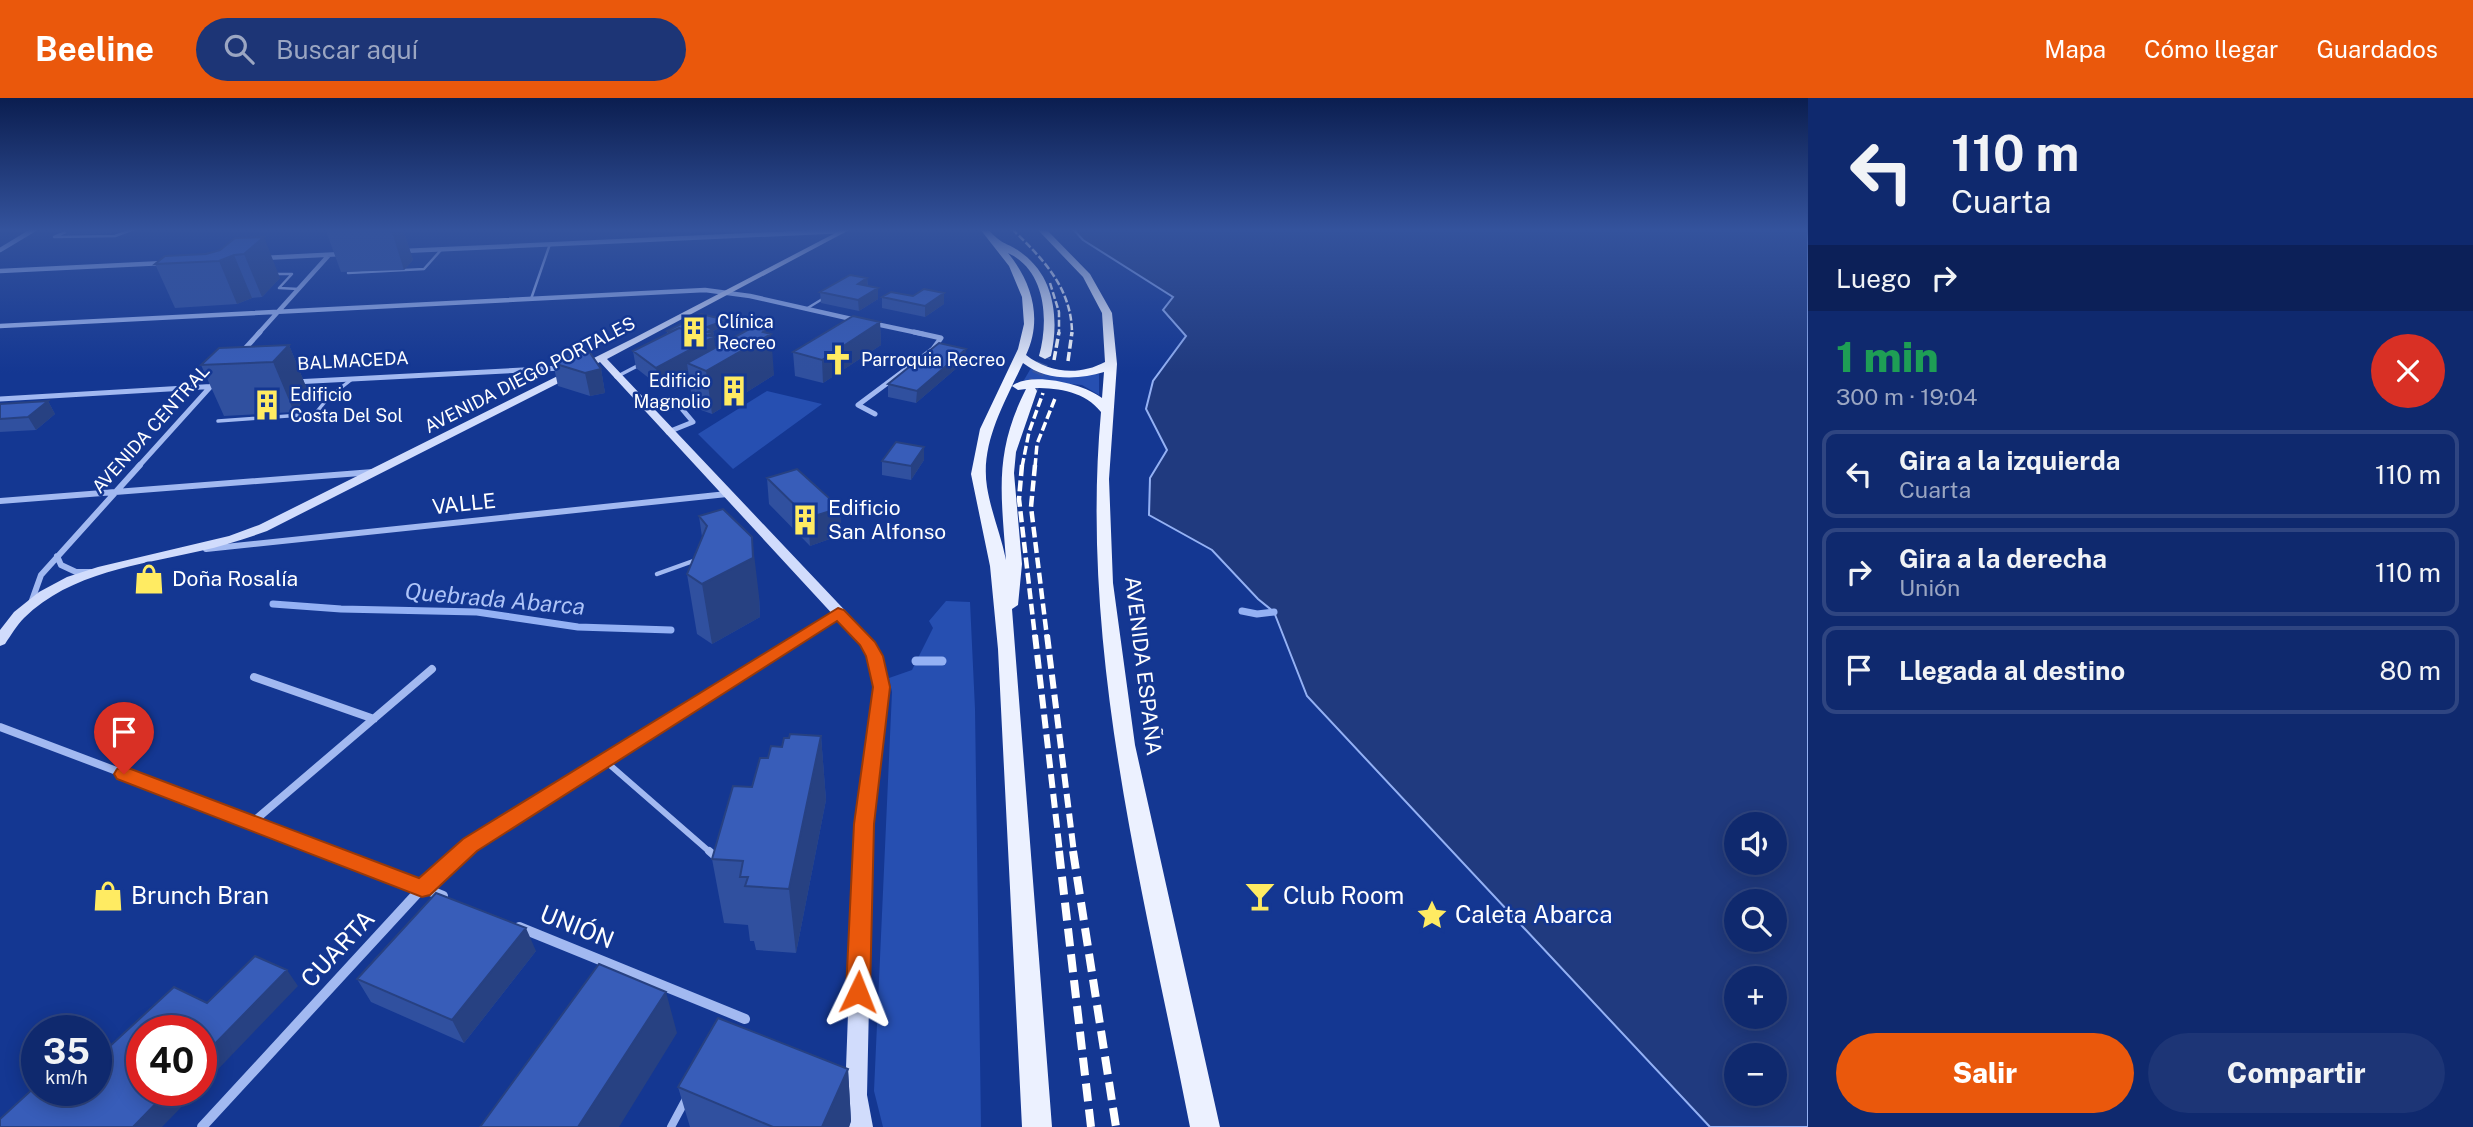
<!DOCTYPE html>
<html lang="es">
<head>
<meta charset="utf-8">
<style>
	body { margin:0; font-family:"Public Sans",sans-serif; background:#1d3576; color:#f1f3f6; height:100vh; display:flex; flex-direction:column; font-size:26px; white-space:nowrap }
	* { box-sizing:border-box; margin:0 }
	p { font-size:23px; color:#9ba6c2 }
	.icon { flex:none; width:38px; height:38px; fill:none; stroke:currentColor; stroke-width:2; stroke-linecap:round; stroke-linejoin:round }
	.map { position:relative; flex:1; overflow:hidden }
	.side { display:flex; flex-direction:column; background:#0f296e; width:665px }
	.side>* { flex:none }
	.guide { background:#0f296e; color:#f1f3f6; overflow:hidden }
	.controls { position:absolute; left:1724px; top:714px; display:grid; gap:14px }
	.controls a { display:grid; place-items:center; width:63px; height:63px; border-radius:50%; background:#0f296e; box-shadow:0 4px 18px #0003,0 0 0 2px #2f4581; font-size:35px }
	.speed { position:absolute; left:21px; top:917px; display:flex; gap:14px; font-size:35px; font-weight:700; text-align:center }
	.speed>* { display:grid; place-content:center; width:91px; height:91px; border-radius:50%; background:#0f296e; box-shadow:0 4px 18px #0003,0 0 0 2px #2f4581; line-height:1 }
	.speed small { font-size:18px; font-weight:400 }
	.speed .limit { border:10px solid #d22; background:#fff; color:#111 }
	.pin { position:absolute; display:grid; place-items:center; width:60px; height:60px; color:#fff; margin:-72px -30px; border-radius:50% 50% 50% 0; rotate:-45deg; box-shadow:0 0 7px #0007 }
	.pin .icon { rotate:45deg }
	.me { position:absolute; width:77px; margin:-38px; rotate:2deg; stroke-linejoin:round; filter:drop-shadow(0 0 5px #0008) }
	.turn { display:flex; align-items:center; gap:24px; height:147px; padding:0 28px; font-size:32px }
	.turn .icon { width:91px; height:91px; stroke-width:2.5 }
	.turn b { display:block; font-size:49px; line-height:60px }
	.then { display:flex; align-items:center; height:66px; padding:0 28px; background:#0003; gap:14px; font-size:26px }
	.round { display:grid; place-items:center; flex:none; width:74px; height:74px; border-radius:37px; background:#1d3576 }
	.summary { display:flex; align-items:center; justify-content:space-between; height:119px; padding:0 28px }
	h1 { font-size:42px; font-weight:800; line-height:52px; color:#1e9e55 }
	.action { display:flex; gap:14px; margin-top:auto; padding:14px 28px }
	.action a { flex:1; height:80px; border-radius:42px; background:#ea580c; color:#fff; font-size:28px; font-weight:800; line-height:80px; text-align:center }
	.action a+a { background:#1d3576; color:#f1f3f6 }
	ul { padding:0; list-style:none }
	li { display:flex; align-items:center; gap:21px; height:88px; margin:0 14px 10px; padding:0 14px; border:4px solid #2f4581; border-radius:14px }
	li div { flex:1 }
	li b { display:block; font-size:26px }
	li em { font-style:normal }
	header { display:flex; align-items:center; gap:42px; box-sizing:border-box; height:98px; padding:0 35px; background:#ea580c; color:#fff }
	header strong { font-size:33px }
	nav { display:flex; gap:38px; margin-inline-start:auto; font-size:24px }
	.search { width:490px; height:63px; background:#1d3576; display:flex; align-items:center; gap:18px; box-sizing:border-box; padding:0 24px; border-radius:38px; color:#9ba6c2; font-size:26px }
	main { display:flex; flex:1; min-height:0 }
	.map>svg:first-child { display:block }
	.green { fill:#264fb1 }
	.water { fill:#203a7f; stroke:#94b1f4; stroke-width:2; fill-rule:evenodd }
	.lines { fill:none; stroke-linecap:round; stroke-linejoin:round }
	.stream-far1 { stroke:#94b1f4; stroke-width:7 }
	.stream { stroke:#94b1f4; stroke-width:9 }
	.primary-tunnel { stroke:#3755a2; stroke-width:12; stroke-dasharray:12 6; stroke-linecap:butt }
	.lane-far4 { stroke:#a2b9f1; stroke-width:2.5 }
	.lane-far3 { stroke:#a2b9f1; stroke-width:3.5 }
	.lane-far2 { stroke:#a2b9f1; stroke-width:4.5 }
	.lane-far1 { stroke:#a2b9f1; stroke-width:6 }
	.lane { stroke:#a2b9f1; stroke-width:8 }
	.street-far4 { stroke:#a2b9f1; stroke-width:4.5 }
	.street-far3 { stroke:#a2b9f1; stroke-width:5 }
	.street-far2 { stroke:#a2b9f1; stroke-width:6 }
	.street-far1 { stroke:#a2b9f1; stroke-width:8 }
	.street { stroke:#a2b9f1; stroke-width:10 }
	.secondary { fill:#d1dcfc; fill-rule:evenodd }
	.primary { fill:#ecf1ff; fill-rule:evenodd }
	.rail-far4 { stroke:#fff; stroke-width:2.5; stroke-dasharray:7 2.5; stroke-linecap:butt }
	.rail-far3 { stroke:#fff; stroke-width:3.5; stroke-dasharray:9 3.5; stroke-linecap:butt }
	.rail-far2 { stroke:#fff; stroke-width:4.5; stroke-dasharray:11 4.5; stroke-linecap:butt }
	.rail-far1 { stroke:#fff; stroke-width:6; stroke-dasharray:14 6; stroke-linecap:butt }
	.rail { stroke:#fff; stroke-width:8; stroke-dasharray:18 8; stroke-linecap:butt }
	.wall { fill:#30509f }
	.shaded-wall { fill:#274182 }
	.building { fill:#385db9; stroke:#274182; stroke-width:2 }
	.route { fill:#ea580c; stroke:#983908; stroke-width:2 }
	.labels { text-anchor:middle; stroke-width:5; stroke-linejoin:round; paint-order:stroke }
	.far-poi-label { font-size:18px; fill:#fff; stroke:#143792; text-anchor:start }
	.far-street-label { font-size:18px; fill:#fff; stroke:#143792 }
	.street-label { font-size:21px; fill:#fff; stroke:#143792 }
	.poi-label { font-size:21px; fill:#fff; stroke:#143792; text-anchor:start }
	.water-label { font-size:23px; font-style:italic; fill:#aec4f8; stroke:#143792 }
	.near-poi-label { font-size:24px; fill:#fff; stroke:#143792; text-anchor:start }
	.near-street-label { font-size:24px; fill:#fff; stroke:#143792 }
</style>
</head>
<body>
<header>
<strong>Beeline</strong>
<div class="search"><svg class="icon" aria-label="search" viewBox="0 0 24 24"><circle cx="10" cy="10" r="6"/><path d="M15 15l6 6"/></svg>Buscar aquí</div>
<nav><a>Mapa</a><a>Cómo llegar</a><a>Guardados</a></nav>
</header>
<main>
<div class="map">
<svg width="1808" height="1029" viewBox="0 0 1808 1029">
	<rect width="100%" height="100%" fill="#143792"/>
	<path class="green" d="M1031 270 1073 278 1099 276V297L1082 287 1024 282Z
		M767 293 822 306 733 371 698 336Z
		M946 503 970 504 975 611 981 1029H883L874 993 892 594 889 580 912 572 933 530 929 523Z"/>
	<path class="water" d="M1073 131H1808V1029H1710L1307 598 1274 514 1258 501 1212 452 1149 417 1150 380 1167 352 1146 311 1153 283 1186 238 1163 212 1173 199 1083 142ZM1736 726H1774V765H1736ZM1736 803H1774V842H1736ZM1736 880H1774V919H1736ZM1736 957H1774V996H1736Z"/>
	<g class="lines">
		<path class="stream-far1" d="M273 506 341 511 477 514 578 529 671 532
			M1242 513 1257 516 1274 514"/>
		<path class="stream" d="M916 563H942"/>
		<path class="primary-tunnel" d="M1031 293 1045 258"/>
		<path class="lane-far4" d="M73 131 54 139 115 138 134 131
			M348 175 424 171 441 152
			M272 176H292L279 190 299 191
			M531 201 550 146
			M806 211 824 200"/>
		<path class="lane-far3" d="M616 279 641 266
			M218 323 315 316 328 300 352 281"/>
		<path class="lane-far2" d="M657 476 696 462"/>
		<path class="lane-far1" d="M603 661 711 755"/>
		<path class="lane" d="M709 753 717 760
			M671 1029 686 1001"/>
		<path class="street-far4" d="M0 152 35 131
			M403 153 843 133
			M263 160 342 156
			M0 173 164 165
			M871 225 923 236
			M0 228 705 192 750 198 856 222
			M258 236 329 157"/>
		<path class="street-far3" d="M241 255 260 234
			M294 284 562 270
			M0 301 219 288
			M875 316 858 307 933 251 941 240 914 234
			M668 334 693 324 682 311 699 299
			M138 369 212 287"/>
		<path class="street-far2" d="M0 403 373 374
			M206 451 727 396
			M57 458 61 467 76 474H91
			M31 505 41 477 140 367
			M800 539 838 515"/>
		<path class="street-far1" d="M254 579 374 621
			M0 629 334 755
			M254 723 432 571
			M461 755 803 537"/>
		<path class="street" d="M330 753 443 798
			M519 829 745 921
			M202 1029 422 790 463 753"/>
		<path class="secondary" d="M843 131H851L607 261 872 541 882 558 890 589 873 726 867 997 873 1029H849L845 997 855 726 874 589 868 558 861 547 600 264 267 433C245 441 223 448 200 453 139 467 71 474 24 520 17 527 11 537 5 546L0 548V532L14 514 39 494 67 479 98 469 229 438 259 427 634 240Z"/>
		<path class="primary" d="M980 131H988C1002 148 1008 144 1023 156 1055 180 1059 222 1051 258L1045 261 1039 258C1049 222 1046 173 1008 155 1032 184 1043 221 1026 257 1049 275 1079 278 1105 264L1102 215 1083 179 1037 131H1046L1090 176 1112 215 1117 266 1109 381 1113 485 1135 647 1220 1029H1190C1144 794 1079 556 1101 314 1085 294 1060 290 1035 290L1037 293 1016 354 1014 375 1022 466 1018 507 1012 511 1052 1029H1022L998 551 990 468 971 376 980 331 1018 251 1024 226 1022 199 1009 168ZM1023 265C1046 283 1078 282 1104 274L1102 300C1084 286 1031 273 1012 288L1018 292 1026 291C994 354 1001 394 1006 462 1001 437 991 414 987 389 980 345 1005 304 1023 265Z"/>
		<path class="rail-far4" d="M1012 131C1043 161 1072 190 1072 236
			M1050 185 1059 214V236"/>
		<path class="rail-far3" d="M1054 262 1059 234
			M1068 263 1072 234
			M1022 369 1029 334 1043 295
			M1035 369 1037 346 1056 298"/>
		<path class="rail-far2" d="M1022 367 1019 401 1035 539
			M1035 367 1031 409 1047 539"/>
		<path class="rail-far1" d="M1035 537 1060 755
			M1047 537 1074 755"/>
		<path class="rail" d="M1059 753 1091 1029
			M1073 753 1116 1029"/>
	</g>
	<path class="wall" d="M64 131H119L113 135 67 137Z
		M328 131H403L413 162 404 172 341 174 326 133Z
		M690 131H707V134L690 135Z
		M235 140 280 180 262 199 252 200 237 206 175 210 155 166 220 152Z
		M867 180 868 188 878 190V201L859 213 821 205 820 194Z
		M944 195V206L925 219 882 210V199L913 198Z
		M726 222V227L713 233 714 237 712 238 715 250 765 234 774 277 712 316 693 309 688 272 659 288 636 270 633 253 667 236V233Z
		M880 224 881 247 823 285 795 278 793 254Z
		M289 247 309 296 294 314 224 318 201 267Z
		M965 263 916 305 888 299V286Z
		M553 265 601 271 605 295 590 298 558 288Z
		M48 303 55 316 36 332 0 334V306Z
		M924 349V362L911 382 882 377V363Z
		M767 380 840 410 841 437 810 448 769 406Z
		M699 418 759 498 760 519 712 546 697 536 687 476 702 439Z
		M821 638 826 702 796 855 756 852 754 843H750L748 827 724 825 712 761 768 660 782 649 789 640Z
		M536 853 464 945 371 904 357 881Z
		M848 971 851 1023 849 1029H690L678 989Z"/>
	<path class="shaded-wall" d="M0 131H13L0 134Z
		M111 131H119L113 135Z
		M391 131H403L413 162 404 172Z
		M264 139 280 180 262 199 244 156Z
		M234 157 252 200 237 206 219 163Z
		M867 180 868 191 858 186Z
		M878 190V201L859 213 858 202Z
		M944 195V206L925 219V208Z
		M726 222V227L713 233 714 237 712 238V240L714 239 716 256 687 265 688 272 659 288 656 270 707 229Z
		M880 224 881 247 823 285 822 262Z
		M765 232 766 238 771 236 774 277 712 316 706 273Z
		M289 247 309 296 294 314 273 264Z
		M966 251 965 263 916 305 917 293Z
		M601 271 605 295 590 298 585 275Z
		M48 303 55 316 36 332 28 319Z
		M924 349V362L911 382V368Z
		M840 410 841 437 810 448 808 420Z
		M752 439 759 498 760 519 712 546 702 486Z
		M821 638 826 702 796 855 789 791Z
		M526 830 536 853 464 945 452 922Z
		M287 872 298 888 201 989V960Z
		M666 894 677 935 619 1029H578Z
		M848 971 851 1023 849 1029H822Z
		M169 992H198L162 1029H133Z"/>
	<path class="building" d="M328 131H389L326 133Z
		M264 139 244 156 234 157 219 163 155 166 165 158 206 156 220 152 235 140Z
		M850 177 867 180 858 186 878 190 858 202 820 194Z
		M924 191 944 195 925 208 882 199 891 194 913 198Z
		M701 216 726 222 707 229 713 231 707 234 712 235 708 238 679 230 670 234 667 233Z
		M853 218 880 224 822 262 793 254Z
		M753 229 765 232 763 234 771 236 706 273 687 265Z
		M679 230 714 239 656 270 633 253Z
		M939 245 966 251 917 293 888 286Z
		M289 247 273 264 201 267 219 250Z
		M580 252H588L601 271 585 275 553 265Z
		M48 303 28 319 0 321V306Z
		M896 344 924 349 911 368 882 363Z
		M797 371 840 410 808 420 767 380Z
		M723 411 752 439 753 460 702 486 687 476 707 428 699 418Z
		M790 636 821 638 789 791 745 788 748 779H740L743 763 712 761 733 688 752 689 760 660H768L771 648 782 649 784 640H789Z
		M436 795 526 830 452 922 357 881Z
		M255 858 287 872 201 960V933H142V992H169L133 1029H0V1021L37 987V992H96V961L174 889 207 905Z
		M599 866 666 894 578 1029H480Z
		M718 920 848 971 822 1029H773L678 989Z"/>
	<linearGradient id="sky" x2="0" y2="1"><stop stop-color="#0b1e50"/><stop offset="0.48" stop-color="#34539d"/><stop offset="1" stop-color="#34539d" stop-opacity="0"/></linearGradient>
	<rect width="1808" height="275" fill="url(#sky)"/>
	<path class="route" d="M838 510 844 512 875 544 883 558 890 589 874 726 870 894 867 901 858 905 850 901 846 894 854 726 873 589 866 558 860 547 837 523 477 753 430 797 422 799 117 681 114 676 117 671 124 669 131 671 419 780 463 741Z"/>
	<defs>
		<g id="building-bare" transform="scale(2.415)"><path d="M-4-6H4V6H1V3H-1V6H-4ZM-2.5-4.3h1.7v1.8h-1.7ZM.8-4.3h1.7v1.8H.8ZM-2.5-1h1.7V.8h-1.7ZM.8-1h1.7V.8H.8Z" fill="#ffeb62" stroke="#143792" stroke-width="2.5" paint-order="stroke"/></g>
		<g id="church-bare" transform="scale(2.415)"><path d="M-1.2-6h2.4v3.5h3.3v2.4h-3.3V6h-2.4V-.1h-3.3v-2.4h3.3Z" fill="#ffeb62" stroke="#143792" stroke-width="2.5" paint-order="stroke"/></g>
		<g id="shop-bare" transform="scale(2.415)"><path d="M-5-2.5h2.3a2.7 3.5 0 0 1 5.4 0H5L5.5 6h-11ZM-1.5-2.5h3a1.5 2.3 0 0 0-3 0Z" fill="#ffeb62" stroke="#143792" stroke-width="2.5" paint-order="stroke"/></g>
		<g id="bar-bare" transform="scale(2.415)"><path d="M-6-5H6L.8 .8V4.5H3.5V6h-7V4.5H-.8V.8Z" fill="#ffeb62" stroke="#143792" stroke-width="2.5" paint-order="stroke"/></g>
		<g id="sight-bare" transform="scale(2.415)"><path d="M0-6L1.8-2.2L6-1.7L2.9 1.2L3.7 5.4L0 3.3L-3.7 5.4L-2.9 1.2L-6-1.7L-1.8-2.2Z" fill="#ffeb62" stroke="#143792" stroke-width="2.5" paint-order="stroke"/></g>
	</defs>
	<g fill-rule="evenodd">
		<use href="#building-bare" x="694" y="234"/>
		<use href="#church-bare" x="838" y="262"/>
		<use href="#building-bare" x="734" y="293"/>
		<use href="#building-bare" x="267" y="307"/>
		<use href="#building-bare" x="805" y="422"/>
		<use href="#shop-bare" x="149" y="481"/>
		<use href="#shop-bare" x="108" y="798"/>
		<use href="#bar-bare" x="1260" y="798"/>
		<use href="#sight-bare" x="1432" y="817"/>
	</g>
	<g class="labels">
		<g class="far-poi-label">
			<text x="717" y="230">Clínica<tspan x="717" dy="21">Recreo</tspan></text>
			<text x="861" y="268">Parroquia Recreo</text>
			<text x="711" y="289" text-anchor="end">Edificio<tspan x="711" dy="21">Magnolio</tspan></text>
			<text x="290" y="303">Edificio<tspan x="290" dy="21">Costa Del Sol</tspan></text>
		</g>
		<g class="far-street-label">
			<text transform="translate(353 263) rotate(-3)" y="6">BALMACEDA</text>
			<text transform="translate(530 277) rotate(-27)" y="6">AVENIDA DIEGO PORTALES</text>
			<text transform="translate(151 331) rotate(-48)" y="6">AVENIDA CENTRAL</text>
		</g>
		<g class="street-label">
			<text transform="translate(464 406) rotate(-6)" y="7">VALLE</text>
			<text transform="translate(1143 568) rotate(83)" y="7">AVENIDA ESPAÑA</text>
		</g>
		<g class="poi-label">
			<text x="828" y="417">Edificio<tspan x="828" dy="24">San Alfonso</tspan></text>
			<text x="172" y="488">Doña Rosalía</text>
		</g>
		<g class="water-label">
			<text transform="translate(495 501) rotate(5)" y="8">Quebrada Abarca</text>
		</g>
		<g class="near-poi-label">
			<text x="131" y="806">Brunch Bran</text>
			<text x="1283" y="806">Club Room</text>
			<text x="1455" y="825">Caleta Abarca</text>
		</g>
		<g class="near-street-label">
			<text transform="translate(577 829) rotate(22)" y="8">UNIÓN</text>
			<text transform="translate(338 851) rotate(-47)" y="8">CUARTA</text>
		</g>
	</g>
</svg>
<div class="controls">
<a><svg class="icon" aria-label="sound" viewBox="0 0 24 24"><path d="M4 9h4l5-4v14l-5-4H4zM17 9q2 3 0 6"/></svg></a>
<a><svg class="icon" aria-label="search" viewBox="0 0 24 24"><circle cx="10" cy="10" r="6"/><path d="M15 15l6 6"/></svg></a>
<a>+</a>
<a>−</a>
</div>
<div class="speed"><div>35<small>km/h</small></div><div class="limit">40</div></div>
<div class="pin" style="left:124px;top:676px;background:#d93025"><svg class="icon" aria-label="arrive" viewBox="0 0 24 24"><path d="M6 21V4h12l-3 4 3 4H6"/></svg></div>
<svg class="me" style="left:858px;top:894px" viewBox="-20 -20 40 40"><path d="M0-17L14 15 0 8-14 15z" fill="#ea580c" stroke="#fff" stroke-width="4"/></svg>
</div>
<section class="side">
<div class="guide">
<div class="turn"><svg class="icon" aria-label="left" viewBox="0 0 24 24"><path d="M17 20v-9H6M10 6l-5 5 5 5"/></svg><div><b>110 m</b>Cuarta</div></div>
<div class="then">Luego<svg class="icon" aria-label="right" viewBox="0 0 24 24"><path d="M7 20v-9h11M14 6l5 5-5 5"/></svg></div>
</div>
<div class="summary"><div><h1>1 min</h1><p>300 m · 19:04</p></div><a class="round" style="background:#d93025;color:#fff"><svg class="icon" aria-label="close" viewBox="0 0 24 24"><path d="M6 6l12 12M18 6L6 18"/></svg></a></div>
<ul>
<li><svg class="icon" aria-label="left" viewBox="0 0 24 24"><path d="M17 20v-9H6M10 6l-5 5 5 5"/></svg><div><b>Gira a la izquierda</b><p>Cuarta</p></div><em>110 m</em></li>
<li><svg class="icon" aria-label="right" viewBox="0 0 24 24"><path d="M7 20v-9h11M14 6l5 5-5 5"/></svg><div><b>Gira a la derecha</b><p>Unión</p></div><em>110 m</em></li>
<li><svg class="icon" aria-label="arrive" viewBox="0 0 24 24"><path d="M6 21V4h12l-3 4 3 4H6"/></svg><div><b>Llegada al destino</b></div><em>80 m</em></li>
</ul>
<div class="action"><a>Salir</a><a>Compartir</a></div>
</section>
</main>
</body>
</html>
